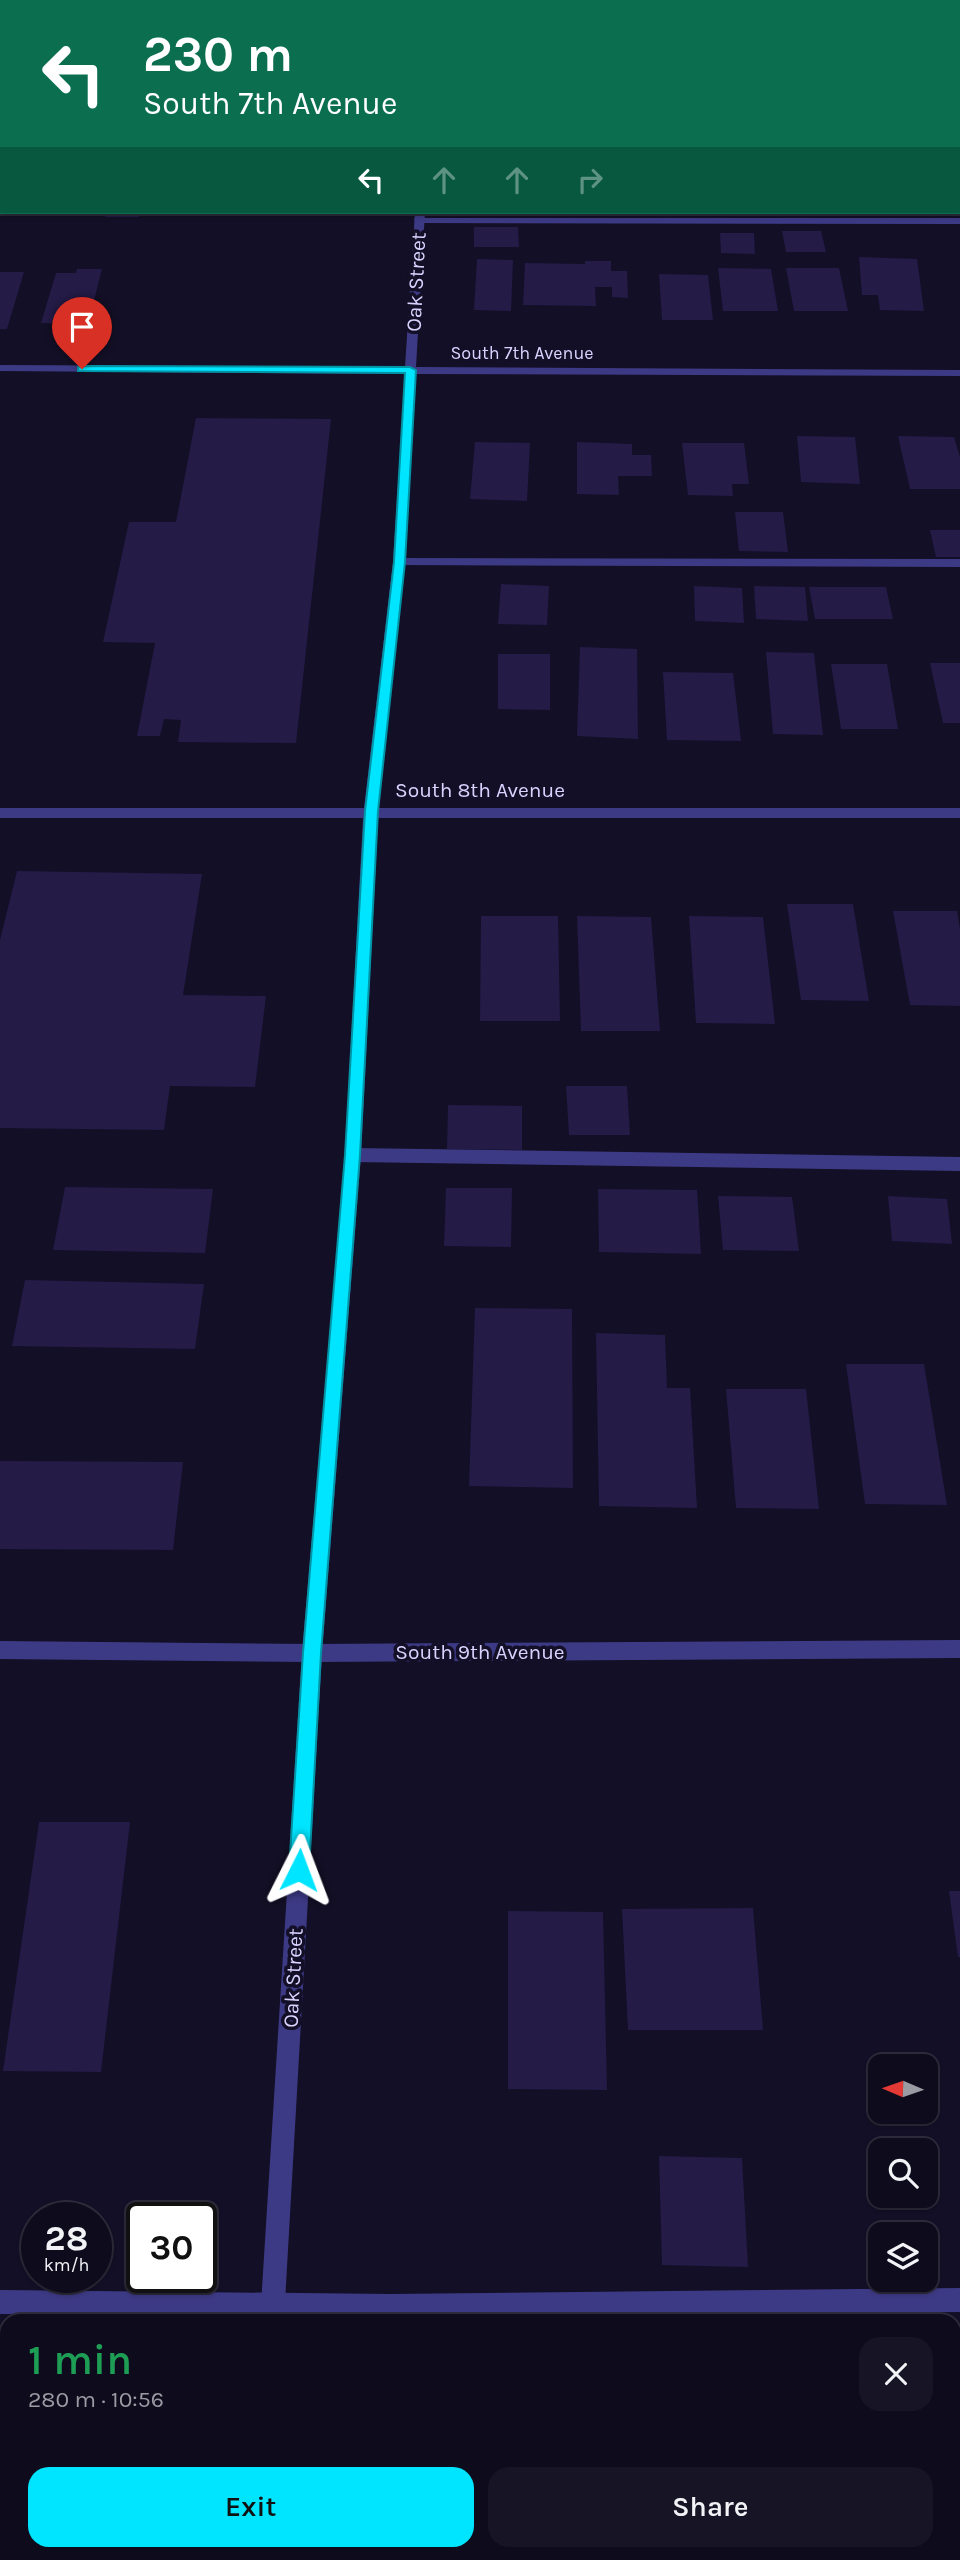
<!DOCTYPE html>
<html lang="en">
<head>
<meta charset="utf-8">
<style>
	body { margin:0; font-family:Karla,sans-serif; background:#171425; color:#f1f3f6; height:100vh; display:flex; flex-direction:column; font-size:26px; white-space:nowrap }
	* { box-sizing:border-box; margin:0 }
	p { font-size:23px; color:#9b9ba3 }
	.icon { flex:none; width:38px; height:38px; fill:none; stroke:currentColor; stroke-width:2; stroke-linecap:round; stroke-linejoin:round }
	.map { position:relative; flex:1; overflow:hidden }
	.details { position:absolute; left:0px; top:2314px; width:961px; height:247px; display:flex; flex-direction:column; background:#0e0b1c; border-radius:21px 21px 0 0; box-shadow:0 2px 5px #0004,0 0 0 2px #2e2b3b }
	.details>* { flex:none }
	.banner { position:absolute; left:0px; top:0px; width:961px; height:214px; box-shadow:0 2px 5px #0004,0 0 0 2px #2e2b3b; background:#0b6e4f; color:#fff; overflow:hidden }
	.needle { width:46px; rotate:272deg }
	.fabs { position:absolute; left:868px; top:2054px; display:grid; gap:14px }
	.fabs a { display:grid; place-items:center; width:70px; height:70px; border-radius:14px; background:#0e0b1c; box-shadow:0 2px 5px #0004,0 0 0 2px #2e2b3b; font-size:35px }
	.speed { position:absolute; left:21px; top:2202px; display:flex; gap:14px; font-size:35px; font-weight:700; text-align:center }
	.speed>* { display:grid; place-content:center; width:91px; height:91px; border-radius:50%; background:#0e0b1c; box-shadow:0 2px 5px #0004,0 0 0 2px #2e2b3b; line-height:1 }
	.speed small { font-size:18px; font-weight:400 }
	.speed .limit { border:4px solid #111; border-radius:10px; background:#fff; color:#111 }
	.pin { position:absolute; display:grid; place-items:center; width:60px; height:60px; color:#fff; margin:-72px -30px; border-radius:50% 50% 50% 0; rotate:-45deg; box-shadow:0 0 7px #0007 }
	.pin .icon { rotate:45deg }
	.me { position:absolute; width:77px; margin:-38px; rotate:3deg; stroke-linejoin:round; filter:drop-shadow(0 0 5px #0008) }
	.turn { display:flex; align-items:center; gap:24px; height:147px; padding:0 28px; font-size:32px }
	.turn .icon { width:91px; height:91px; stroke-width:2.5 }
	.turn b { display:block; font-size:49px; line-height:60px }
	.lanes { display:flex; align-items:center; height:66px; padding:0 28px; background:#0003; justify-content:center; gap:35px; direction:ltr }
	.lanes .off { opacity:.35 }
	.round { display:grid; place-items:center; flex:none; width:74px; height:74px; border-radius:21px; background:#171425 }
	.head { display:flex; align-items:center; justify-content:space-between; height:119px; padding:0 28px }
	h1 { font-size:42px; font-weight:600; line-height:52px; color:#1e9e55 }
	.action { display:flex; gap:14px; margin-top:auto; padding:14px 28px }
	.action a { flex:1; height:80px; border-radius:21px; background:#00e5ff; color:#111; font-size:28px; font-weight:600; line-height:80px; text-align:center }
	.action a+a { background:#171425; color:#f1f3f6 }
	.map>svg:first-child { display:block }
	.building { fill:#241b47 }
	.lines { fill:none; stroke-linecap:round; stroke-linejoin:round }
	.service { fill:#3d3a85; fill-rule:evenodd }
	.minor { fill:#3d3a85; fill-rule:evenodd }
	.tertiary { fill:#3d3a85; fill-rule:evenodd }
	.route { fill:#00e5ff; stroke:#0095a6; stroke-width:2 }
	.labels { text-anchor:middle; stroke-width:7; stroke-linejoin:round; paint-order:stroke }
	.far-street-label { font-size:18px; fill:#d9d4ff; stroke:#130f26 }
	.street-label { font-size:21px; fill:#d9d4ff; stroke:#130f26 }
</style>
</head>
<body>
<div class="map">
<svg width="960" height="2560" viewBox="0 0 960 2560">
	<rect width="100%" height="100%" fill="#130f26"/>
	<path class="building" d="M106 212H140L139 217H105Z
		M474 227H518L519 247H474Z
		M782 231H821L826 252H786Z
		M720 233H754L755 254 721 253Z
		M859 257 917 259 924 311 880 310 878 295H862Z
		M477 259 513 260 511 311 474 310Z
		M585 261H611V271H627L628 298 612 297V287H595L596 306 523 305 525 263 585 264Z
		M718 268 771 269 778 311H723Z
		M786 268H839L848 311H794Z
		M77 269H102L88 324 41 323 56 273H76Z
		M0 272H24L7 329H0Z
		M659 274 708 275 713 320H662Z
		M196 418 331 419 296 743 178 742 181 720 164 719 160 736H137L155 643 103 642 129 522H176Z
		M797 436 855 437 860 484 801 482Z
		M898 436 954 437 960 457V489H910Z
		M475 442 530 443 527 501 470 499Z
		M577 442 632 444V455H651L652 476H618L619 495 577 494Z
		M682 443H744L749 484H732L733 496 688 495Z
		M735 512H783L788 552 739 551Z
		M930 530H960V557H936Z
		M501 584 549 586 547 625 498 624Z
		M694 586 742 588 744 623 695 621Z
		M754 586 805 587 808 621 756 619Z
		M809 587H886L893 619H815Z
		M580 647 637 649 638 739 577 736Z
		M766 652 814 653 823 735 773 734Z
		M498 654H550V710L498 709Z
		M930 663H960V723H943Z
		M831 664H887L898 729H841Z
		M663 672 733 673 741 741 667 740Z
		M17 871 202 874 183 995 266 996 255 1087 170 1086 164 1130 0 1128V940Z
		M787 904H853L869 1001 801 1000Z
		M893 911H957L960 929V1006L910 1005Z
		M481 916H558L560 1021H480Z
		M577 916 651 917 660 1031H581Z
		M689 916 763 917 775 1024 696 1023Z
		M566 1086H627L630 1135H569Z
		M448 1105 522 1106V1150L447 1149Z
		M65 1187 213 1189 205 1253 53 1250Z
		M446 1188H512L511 1247 444 1246Z
		M598 1189 697 1190 701 1254 599 1252Z
		M718 1196 792 1197 799 1251 723 1250Z
		M888 1196 947 1199 952 1244 892 1241Z
		M25 1280 204 1284 195 1349 12 1346Z
		M475 1308 572 1309 573 1488 469 1486Z
		M596 1333 665 1335 667 1388H690L697 1508 599 1506Z
		M846 1364H924L947 1505 865 1504Z
		M726 1389H806L819 1509 736 1508Z
		M0 1461 183 1462 173 1550 0 1549Z
		M39 1822H130L101 2072 3 2071Z
		M949 1891H960V1957H958Z
		M753 1908 763 2030H628L622 1909Z
		M508 1911 603 1912 607 2090 508 2089Z
		M659 2156 742 2158 748 2267 662 2265Z
		M954 2373 960 2374V2475H954Z
		M5 2418 7 2470H0V2459Z"/>
	<g class="lines">
		<path class="service" d="M147 0H155V2H147Z
			M212 0H220L211 2Z
			M415 218H960V224L419 223 414 220Z
			M399 558 960 559V567L395 565 393 562Z
			M353 1148 960 1157V1171L353 1162 345 1155Z
			M960 2288V2312L390 2318 0 2314V2290L390 2294Z"/>
		<path class="minor" d="M427 0H435V2H427Z
			M929 0H937L938 2H929Z
			M959 79H960V88H959Z
			M0 85H2V91H0Z
			M415 212H425L416 367 960 370V376L416 374 405 562 378 808H960V818H378L361 1155 322 1653 284 2320H260L302 1653 345 1155 363 818H0V808H364L393 562 405 374 0 371V365L405 367Z
			M243 2553H269L268 2560H242Z"/>
		<path class="tertiary" d="M960 1640V1658L312 1662 0 1659V1641L312 1644Z"/>
	</g>
	<path class="route" d="M82 366 410 367 416 370 405 562 378 811 360 1155 321 1653 309 1870 306 1877 299 1880 292 1877 289 1870 303 1653 345 1155 365 811 394 562 405 373 78 371V367Z"/>
	<g class="labels">
		<g class="far-street-label">
			<text x="522" y="359">South 7th Avenue</text>
		</g>
		<g class="street-label">
			<text transform="translate(416 282) rotate(-87)" y="7">Oak Street</text>
			<text x="480" y="797">South 8th Avenue</text>
			<text x="480" y="1659">South 9th Avenue</text>
			<text transform="translate(293 1978) rotate(-87)" y="7">Oak Street</text>
		</g>
	</g>
</svg>
<div class="fabs">
<a><svg class="needle" viewBox="-14 -14 28 28"><path d="M0-13l5 13h-10z" fill="#e53935"/><path d="M0 13l5-13h-10z" fill="#9b9ba3"/></svg></a>
<a><svg class="icon" aria-label="search" viewBox="0 0 24 24"><circle cx="10" cy="10" r="6"/><path d="M15 15l6 6"/></svg></a>
<a><svg class="icon" aria-label="layers" viewBox="0 0 24 24"><path d="M12 4l9 5-9 5-9-5zM3 14l9 5 9-5"/></svg></a>
</div>
<div class="speed"><div>28<small>km/h</small></div><div class="limit">30</div></div>
<div class="pin" style="left:82px;top:369px;background:#d93025"><svg class="icon" aria-label="arrive" viewBox="0 0 24 24"><path d="M6 21V4h12l-3 4 3 4H6"/></svg></div>
<svg class="me" style="left:299px;top:1870px" viewBox="-20 -20 40 40"><path d="M0-17L14 15 0 8-14 15z" fill="#00e5ff" stroke="#fff" stroke-width="4"/></svg>
<div class="banner">
<div class="turn"><svg class="icon" aria-label="left" viewBox="0 0 24 24"><path d="M17 20v-9H6M10 6l-5 5 5 5"/></svg><div><b>230 m</b>South 7th Avenue</div></div>
<div class="lanes"><svg class="icon" aria-label="left" viewBox="0 0 24 24"><path d="M17 20v-9H6M10 6l-5 5 5 5"/></svg><svg class="icon off" aria-label="ahead" viewBox="0 0 24 24"><path d="M12 20V5M6 11l6-6 6 6"/></svg><svg class="icon off" aria-label="ahead" viewBox="0 0 24 24"><path d="M12 20V5M6 11l6-6 6 6"/></svg><svg class="icon off" aria-label="right" viewBox="0 0 24 24"><path d="M7 20v-9h11M14 6l5 5-5 5"/></svg></div>
</div>
<section class="details">
<div class="head"><div><h1>1 min</h1><p>280 m · 10:56</p></div><a class="round"><svg class="icon" aria-label="close" viewBox="0 0 24 24"><path d="M6 6l12 12M18 6L6 18"/></svg></a></div>
<div class="action"><a>Exit</a><a>Share</a></div>
</section>
</div>
</body>
</html>
